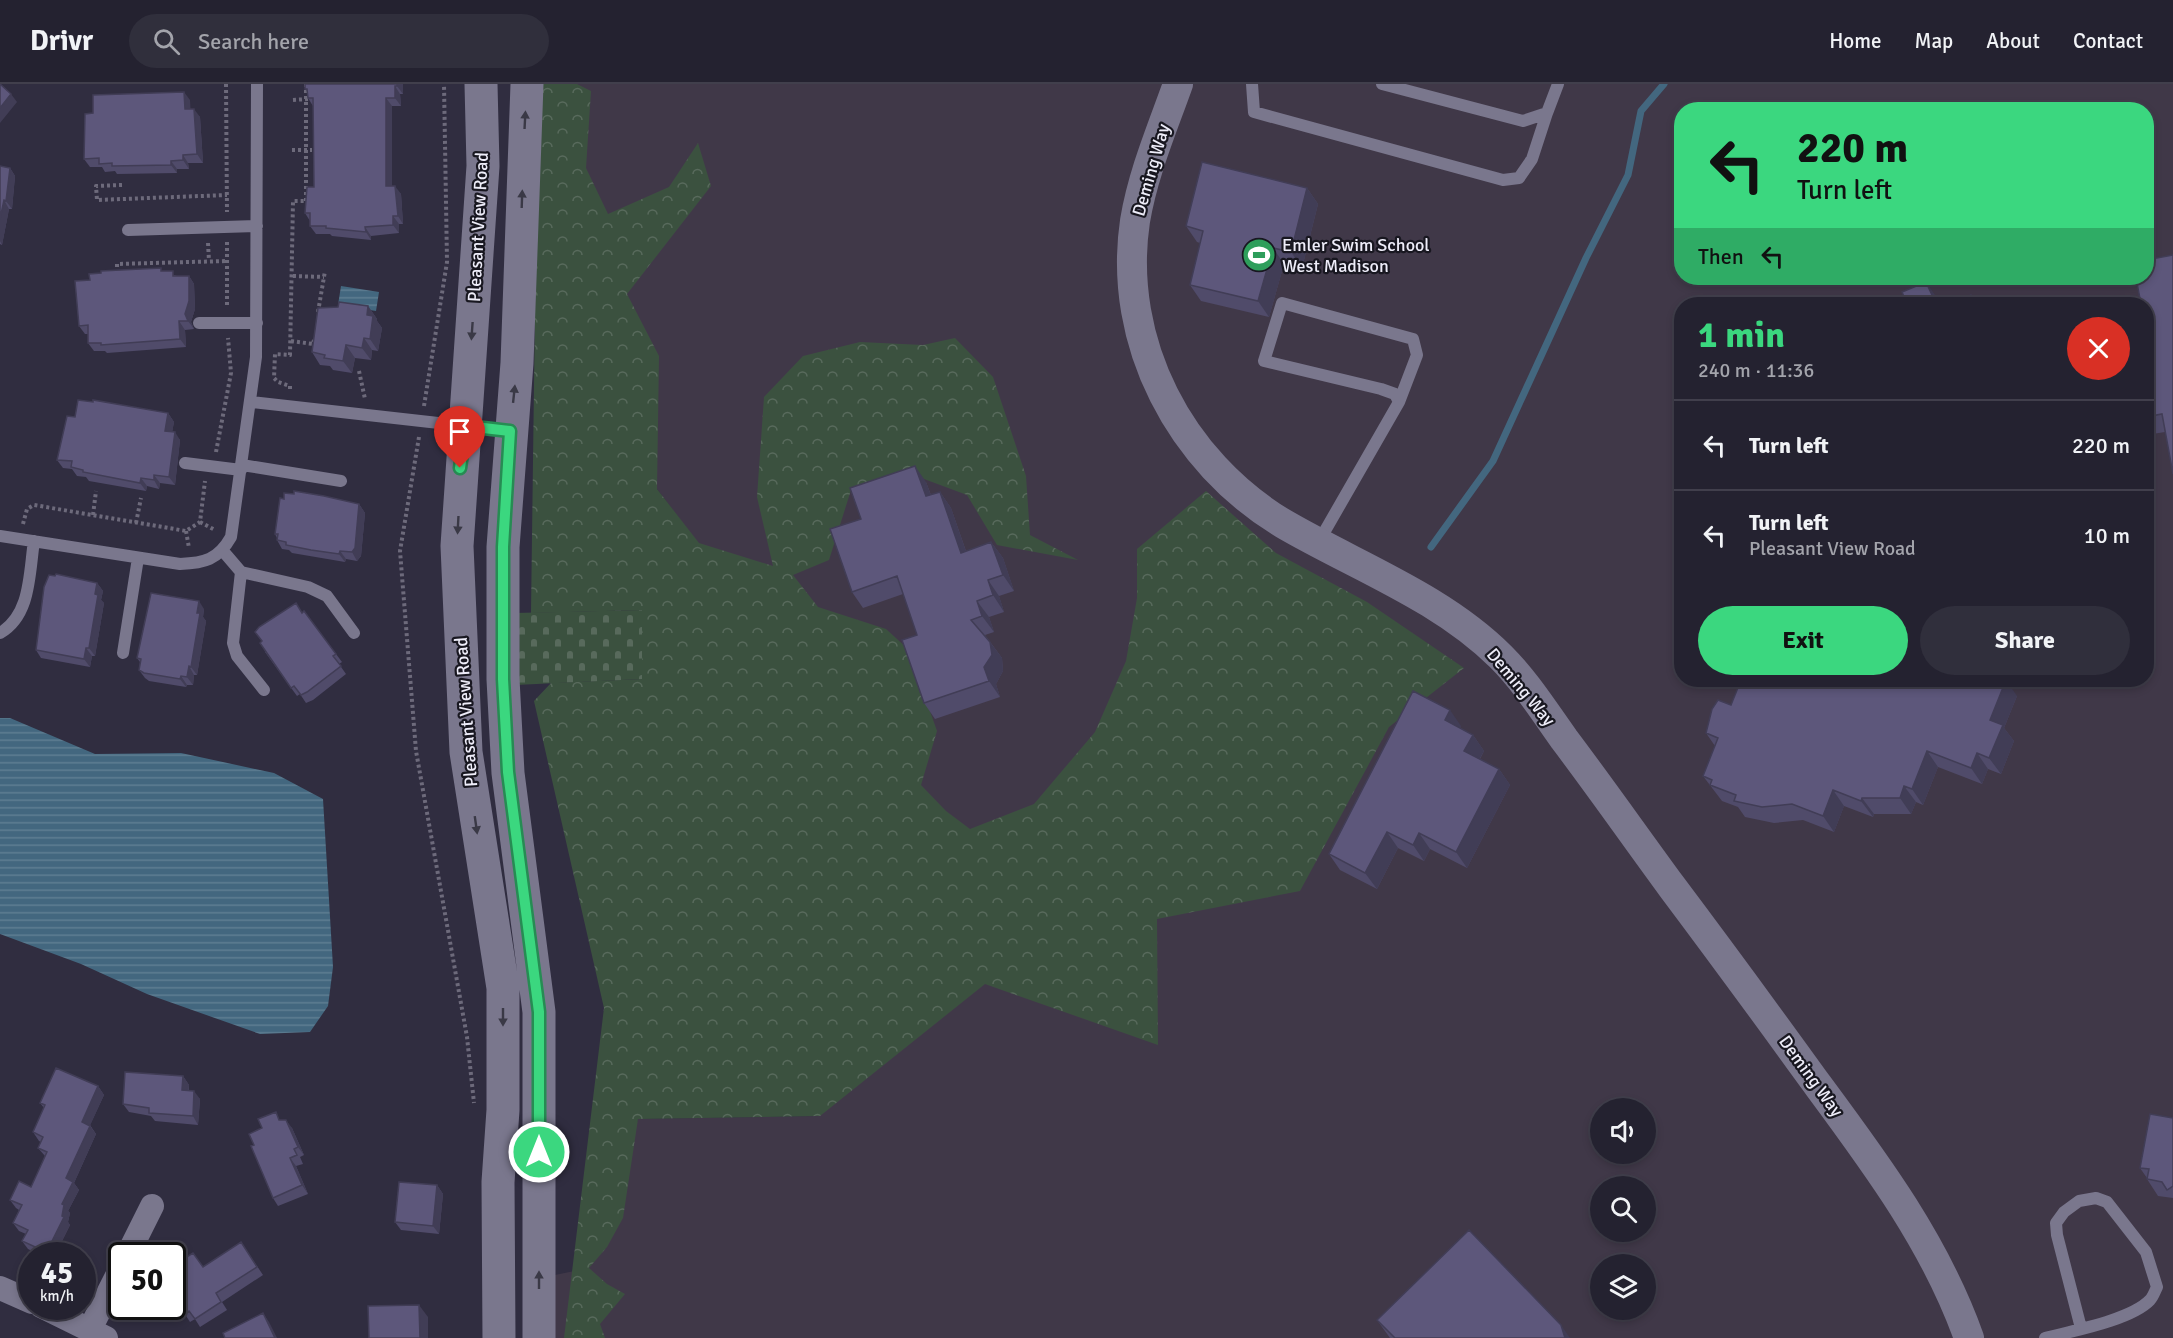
<!DOCTYPE html>
<html lang="en">
<head>
<meta charset="utf-8">
<style>
	body { margin:0; font-family:Signika,sans-serif; background:#302f3c; color:#f1f3f6; height:100vh; display:flex; flex-direction:column; font-size:22px; white-space:nowrap }
	* { box-sizing:border-box; margin:0 }
	p { font-size:20px; color:#a3a4ab }
	.icon { flex:none; width:33px; height:33px; fill:none; stroke:currentColor; stroke-width:2; stroke-linecap:round; stroke-linejoin:round }
	.map { position:relative; flex:1; overflow:hidden }
	.side { position:absolute; left:1674px; top:213px; width:480px; height:390px; display:flex; flex-direction:column; background:#242230; border-radius:24px; box-shadow:0 3px 9px #0003,0 0 0 2px #413f4c }
	.side>* { flex:none }
	.guide { position:absolute; left:1674px; top:18px; width:480px; height:183px; border-radius:24px; box-shadow:0 3px 9px #0003,0 0 0 2px #413f4c; background:#3bd77f; color:#111; overflow:hidden }
	.fabs { position:absolute; left:1590px; top:1014px; display:grid; gap:12px }
	.fabs a { display:grid; place-items:center; width:66px; height:66px; border-radius:50%; background:#242230; box-shadow:0 3px 9px #0003,0 0 0 2px #413f4c; font-size:30px }
	.speed { position:absolute; left:18px; top:1158px; display:flex; gap:12px; font-size:30px; font-weight:700; text-align:center }
	.speed>* { display:grid; place-content:center; width:78px; height:78px; border-radius:50%; background:#242230; box-shadow:0 3px 9px #0003,0 0 0 2px #413f4c; line-height:1 }
	.speed small { font-size:15px; font-weight:400 }
	.speed .limit { border:3px solid #111; border-radius:9px; background:#fff; color:#111 }
	.pin { position:absolute; display:grid; place-items:center; width:51px; height:51px; color:#fff; margin:-62px -26px; border-radius:50% 50% 50% 0; rotate:-45deg; box-shadow:0 0 6px #0007 }
	.pin .icon { rotate:45deg }
	.me { position:absolute; width:66px; margin:-33px; rotate:0deg; stroke-linejoin:round; filter:drop-shadow(0 0 4px #0008) }
	.turn { display:flex; align-items:center; gap:21px; height:126px; padding:0 24px; font-size:27px }
	.turn .icon { width:78px; height:78px; stroke-width:2.5 }
	.turn b { display:block; font-size:42px; line-height:51px }
	.then { display:flex; align-items:center; height:57px; padding:0 24px; background:#0003; gap:12px; font-size:22px }
	.round { display:grid; place-items:center; flex:none; width:63px; height:63px; border-radius:32px; background:#302f3c }
	.overview { display:flex; align-items:center; justify-content:space-between; height:102px; padding:0 24px }
	h1 { font-size:36px; font-weight:800; line-height:45px; color:#3bd77f }
	.action { display:flex; gap:12px; margin-top:auto; padding:12px 24px }
	.action a { flex:1; height:69px; border-radius:36px; background:#3bd77f; color:#111; font-size:24px; font-weight:800; line-height:69px; text-align:center }
	.action a+a { background:#302f3c; color:#f1f3f6 }
	ul { padding:0; list-style:none }
	li { display:flex; align-items:center; gap:18px; height:90px; padding:0 24px; border-top:2px solid #413f4c }
	li div { flex:1 }
	li b { display:block; font-size:22px }
	li em { font-style:normal }
	header { display:flex; align-items:center; gap:36px; box-sizing:border-box; height:84px; padding:0 30px; background:#242230; border-bottom:2px solid #413f4c }
	header strong { font-size:28px }
	nav { display:flex; gap:33px; margin-inline-start:auto; font-size:21px }
	.search { width:420px; height:54px; background:#302f3c; display:flex; align-items:center; gap:15px; box-sizing:border-box; padding:0 21px; border-radius:33px; color:#a3a4ab; font-size:22px }
	.map>svg:first-child { display:block }
	.commercial { fill:#403848; fill-rule:evenodd }
	.forest { fill:url(#forest-crowns) }
	.cemetery { fill:url(#cemetery-stones) }
	.water { fill:url(#water-rules) }
	.lines { fill:none; stroke-linecap:round; stroke-linejoin:round }
	.stream { stroke:#43677f; stroke-width:7 }
	.path { stroke:#6d6a7b; stroke-width:4; stroke-dasharray:3 3; stroke-linecap:butt }
	.service { stroke:#7a778d; stroke-width:12 }
	.minor { stroke:#7a778d; stroke-width:24 }
	.tertiary { stroke:#7a778d; stroke-width:30 }
	.secondary { stroke:#7a778d; stroke-width:33 }
	.wall { fill:#504b6a }
	.shaded-wall { fill:#413d56 }
	.building { fill:#5d577b; stroke:#413d56; stroke-width:1.5 }
	.oneway { fill:#3a3946 }
	.route-casing { stroke:#268c53; stroke-width:15 }
	.route { stroke:#3bd77f; stroke-width:10 }
	.labels { text-anchor:middle; stroke-width:4.5; stroke-linejoin:round; paint-order:stroke }
	.street-label { font-size:18px; fill:#eeedf9; stroke:#181720 }
	.poi-label { font-size:18px; fill:#eeedf9; stroke:#181720; text-anchor:start }
</style>
</head>
<body>
<header>
<strong>Drivr</strong>
<div class="search"><svg class="icon" aria-label="search" viewBox="0 0 24 24"><circle cx="10" cy="10" r="6"/><path d="M15 15l6 6"/></svg>Search here</div>
<nav><a>Home</a><a>Map</a><a>About</a><a>Contact</a></nav>
</header>
<div class="map">
<svg width="2173" height="1254" viewBox="0 0 2173 1254">
	<defs>
		<pattern id="forest-crowns" width="20" height="18" patternUnits="userSpaceOnUse" patternTransform="scale(1.5)"><rect width="20" height="18" fill="#3b513f"/><path d="M2 6a3 3 0 1 1 6 0M12 15a3 3 0 1 1 6 0" fill="none" stroke="#586a5c"/></pattern>
		<pattern id="cemetery-stones" width="16" height="16" patternUnits="userSpaceOnUse" patternTransform="scale(1.5)"><rect width="16" height="16" fill="#3b513f"/><path d="M2 7V4a2 2 0 0 1 4 0v3zM10 15v-3a2 2 0 0 1 4 0v3z" fill="#586a5c"/></pattern>
		<pattern id="water-rules" width="6" height="5" patternUnits="userSpaceOnUse" patternTransform="scale(1.5)"><rect width="6" height="5" fill="#43677f"/><path d="M0 2.5h6" fill="none" stroke="#5e7d92"/></pattern>
	</defs>
	<rect width="100%" height="100%" fill="#302d40"/>
	<path class="commercial" d="M525 0H2173V1254H551L555 1191 589 1184 638 1035 820 1032 736 509 657 405ZM1682 26H2146V194H1682ZM1682 220H2146V596H1682ZM1600 1024H1646V1070H1600ZM1600 1102H1646V1148H1600ZM1600 1180H1646V1226H1600Z"/>
	<path class="forest" d="M538 0H577L591 7 586 84 608 130 669 103 698 59 711 102 627 210 659 272 657 405 699 459 773 482 757 413 764 313 803 272 860 258 923 261 955 254 993 293 1026 392 1030 451 1078 476 997 461 967 411 908 389 851 406 829 476 793 491 818 523 886 545 908 565 937 647 921 701 946 727 970 745 1034 720 1095 648 1126 577 1137 514V465L1206 407 1276 469 1367 518 1464 584 1389 643 1300 807 1157 835 1158 961 985 900 820 1032 638 1035 623 1134 607 1163 589 1184 607 1200 625 1210 600 1240 605 1254H564L604 924 534 617 551 599 642 595V526L531 529Z"/>
	<path class="cemetery" d="M642 526V595L515 601V529Z"/>
	<path class="water" d="M341 202 379 208 376 227 338 221Z
		M0 634H10L95 670 181 669 274 689 323 715 333 883 328 922 310 948 260 950 147 910 81 880 0 850Z"/>
	<g class="lines">
		<path class="stream" d="M1431 463 1493 377 1586 174 1628 91 1641 27 1664 0"/>
		<path class="path" d="M226 0 227 128
			M306 0V117
			M293 16 308 15
			M292 66H312
			M122 101 96 102 97 116 227 111
			M227 158V223
			M208 159 209 177
			M117 189V180L227 177
			M293 192 324 193
			M318 228 325 187
			M291 257 313 260 314 256
			M359 287 365 315
			M290 305V302L278 298 274 294 275 270 290 271 293 117H311
			M424 322 447 178 444 0
			M419 353 400 467 416 667 467 953 474 1019
			M216 368 231 289 228 254
			M93 431 96 407
			M200 438 215 446
			M136 439 141 414
			M23 440 27 425 34 421 186 447 200 438 205 397
			M186 447 189 464"/>
		<path class="service" d="M1252 0 1254 28 1503 96 1519 94 1532 75 1547 29
			M1382 0 1523 37 1547 29 1558 0
			M128 146 257 142
			M199 239H257
			M252 318 510 347
			M185 379 241 386
			M242 381 341 397
			M0 452 180 480C204 479 218 476 231 453L256 273 257 0
			M1318 459 1399 318 1395 310 1381 305 1264 277 1282 219 1413 255 1417 271 1399 318
			M223 467 241 488 308 503 327 512 354 549
			M241 488 233 559 237 572 264 606
			M0 549C31 531 29 490 34 457
			M123 569 138 474
			M2045 1254C2072 1247 2131 1236 2150 1216 2153 1213 2155 1207 2157 1203L2146 1168 2107 1118 2096 1114 2079 1117 2064 1128 2056 1139 2057 1151 2081 1244"/>
		<path class="minor" d="M127 1172 152 1122
			M0 1204 32 1218
			M41 1222 106 1254
			M90 1245 122 1182"/>
		<path class="tertiary" d="M1178 0C1162 45 1143 89 1135 137 1117 258 1180 378 1284 440 1356 482 1441 513 1501 573 1525 597 1544 627 1564 655 1601 704 1636 754 1672 803 1720 867 1767 931 1814 996 1874 1077 1935 1158 1969 1254"/>
		<path class="secondary" d="M481 0 483 82 457 462 466 668 503 904V1026L498 1098 499 1254
			M527 0 517 279 503 463V595L508 689 539 928V1254"/>
	</g>
	<path class="wall" d="M305 0H403V10H400L401 22H392V102L401 110 403 140H399V149L371 152V156L332 152 330 150H316L310 142V137L305 129 314 103 313 22 308 14V8L305 5Z
		M190 16V25L200 33 203 79H188L189 85H177V89L117 90 115 87 105 88 102 83H90L84 75 93 29Z
		M0 82 10 84 15 92 12 125H9L2 161 0 160Z
		M1307 104 1318 120 1302 184 1284 180 1269 233 1201 217 1190 201 1200 159 1197 158 1186 142Z
		M163 187 177 192H189L194 200 195 225 191 238 194 245 185 246 186 263 107 269 105 267H94L88 259V250H85L79 242 90 196Z
		M2146 220 2165 348 2146 351Z
		M368 222 377 235V237L382 244 378 267 372 266 371 276 355 274 352 289 333 286 330 282 320 281 312 268Z
		M168 329 174 338 172 348 180 356 175 401 160 399 159 405 147 402 146 407 89 397 86 393 77 392 72 385 63 384 57 376 75 333Z
		M926 398 931 411 940 408 951 424 966 467 991 458 1003 474 1014 507 999 512 1004 528 989 533 994 548 985 551 1002 574 1003 587 996 600 1000 613 935 635 924 619 917 551 903 510 863 524 852 508 861 435Z
		M359 420 365 429 361 472 357 477 346 475 345 478 292 469 289 466 282 465 277 456V454L275 450Z
		M97 499 103 507 101 516 104 519 95 572H92L90 583 41 574 36 566Z
		M204 525 203 533 206 537 197 591H194L193 601H187L186 603 149 597 145 594 139 586 140 578 137 574Z
		M265 568 336 570 342 578 339 580 346 590 313 616 306 619 300 610 297 612Z
		M1758 597 2017 612 2004 644 2014 657 2001 690 1988 685 1982 700 1938 683 1923 721 1916 718 1911 730H1874L1873 733 1844 722 1834 748 1803 736 1774 739 1745 733 1738 723 1722 717 1703 692 1715 662 1706 649 1731 621Z
		M1461 642 1460 644 1473 651 1484 667 1480 675 1499 685 1510 701 1467 784 1430 765 1424 777 1398 764 1377 805 1340 786 1329 770Z
		M183 992 189 1001V1006L200 1015 198 1041 155 1037 151 1032 129 1028 123 1020Z
		M98 1002 104 1011 90 1041 96 1050 74 1099 79 1106 68 1127 70 1129 68 1138 70 1141 57 1167 55 1166 52 1172H42L28 1165 22 1157 26 1150 19 1147 13 1139 19 1126 16 1124 10 1116 31 1103 45 1072 38 1064 41 1058 39 1057 33 1048 44 1024 40 1019Z
		M2173 1034V1114L2158 1112 2147 1095V1094L2140 1084Z
		M281 1036 292 1044 304 1071 300 1073 303 1080 296 1082 308 1110 278 1122 273 1114 254 1061Z
		M437 1101 443 1110 439 1150 401 1146 395 1138Z
		M241 1158 263 1191 222 1218 227 1226 200 1243 195 1235 190 1238 175 1215 181 1211 203 1183Z
		M1377 1236 1570 1254H1390Z"/>
	<path class="shaded-wall" d="M397 0H403V10L397 2Z
		M395 2 400 10 401 22 395 14Z
		M184 8 190 16 191 33 185 25Z
		M11 10 17 18 0 39V24Z
		M386 14 392 22V111L386 102Z
		M194 25 200 33 203 79 197 70Z
		M183 71 188 79 189 85 183 76Z
		M171 77 177 85V89L171 81Z
		M10 84 15 92 12 125 6 117Z
		M395 102 401 110 403 140 398 132Z
		M1307 104 1318 120 1302 184 1291 168Z
		M4 116 9 125 2 161 0 157V135Z
		M393 132 399 140V149L393 141Z
		M365 143 371 152V156L366 148Z
		M1273 164 1284 180 1269 233 1258 217Z
		M189 192 194 200 195 225 191 238 194 245 188 237 185 230Z
		M1926 198 1937 214 1940 220H1936Z
		M368 222 377 235V237L382 244 378 267 370 255 367 231Z
		M179 237 185 246 186 263 180 255Z
		M364 254 372 266 371 276 362 264Z
		M346 261 355 274 352 289 343 277Z
		M168 329 174 338 171 355 165 347Z
		M175 348 180 356 175 401 169 393Z
		M915 382 926 398 937 428 926 412Z
		M154 391 160 399 159 405 154 396Z
		M141 394 147 402 146 407 140 399Z
		M940 408 951 424 972 485 961 469Z
		M359 420 365 429 361 472 357 477 352 468Z
		M991 458 1003 474 1014 507 1003 491Z
		M340 467 346 475 345 478 339 470Z
		M988 496 999 512 1004 528 993 511Z
		M97 499 103 507 101 516 104 519 95 572 89 564Z
		M199 517 204 525 203 533 206 537 197 591 191 583Z
		M977 517 989 533 994 548 982 532Z
		M990 558 1002 574 1003 587 996 600 1000 613 989 597 984 583Z
		M86 564 92 572 90 583 84 575Z
		M189 582 194 591 193 601 187 593Z
		M181 592 187 601 186 603 180 595Z
		M2006 596 2017 612 2004 644 2014 657 2001 690 1989 674 1990 636Z
		M1450 626 1461 642 1456 652 1445 636Z
		M1473 651 1484 667 1475 683 1464 667Z
		M1927 667 1938 683 1923 721 1912 705Z
		M1977 669 1988 685 1982 700 1971 684Z
		M1499 685 1510 701 1467 784 1456 768Z
		M1904 702 1916 718 1911 730 1900 714Z
		M1833 706 1844 722 1834 748 1823 732Z
		M1862 714 1874 730 1873 733 1861 717Z
		M1387 748 1398 764 1377 805 1365 789Z
		M1419 749 1430 765 1424 777 1413 761Z
		M183 992 189 1001 188 1014 182 1006Z
		M98 1002 104 1011 88 1046 82 1038Z
		M194 1007 200 1015 198 1041 193 1032Z
		M286 1036 292 1044 304 1071 298 1063Z
		M90 1042 96 1050 74 1099 79 1106 68 1127 70 1129 68 1138 70 1141 57 1167 51 1159 62 1132V1120L66 1094Z
		M290 1074 296 1082 308 1110 302 1101Z
		M437 1101 443 1110 439 1150 433 1142Z
		M49 1158 55 1166 52 1172H47L44 1167Z
		M419 1221 428 1233V1254H420Z
		M263 1229 269 1238 277 1254H275Z
		M1561 1241 1570 1254H1565Z"/>
	<path class="building" d="M0 0 11 10 0 24Z
		M305 0H397V2H395V14H386V102H395L398 132H393V141L365 143 366 148 326 144V142H310V129H305L307 103H314L313 14H308L307 5H305Z
		M184 8 185 25H194L197 70 183 71V76L171 77V81L112 82V79L99 80V74L84 75 85 30 93 29V11Z
		M1202 78 1307 104 1291 168 1273 164 1258 217 1190 201 1203 147 1186 142Z
		M0 82 10 84 6 117 4 116 0 135Z
		M2173 171V390L2162 330 2146 333V220H2141L2136 194H2146V176Z
		M161 184V187H173V192H189V217L185 230 188 237H179L180 255 101 261V259H88V241L79 242 75 197 90 196 89 190 101 189V187Z
		M1926 198 1936 220H1907L1902 208Z
		M1971 211 1974 220H1949Z
		M339 218 368 222 367 231 373 232 370 255 364 254 362 264 346 261 343 277 324 274 325 271 312 268 318 224 338 223Z
		M78 316 93 318V316L168 329 165 347 175 348 169 393 154 391V396L141 394 140 399 83 388V386L71 383 72 377 57 376 67 332 75 333Z
		M915 382 926 412 940 408 961 469 991 458 1003 491 988 496 993 511 977 517 982 532 971 536 990 558 992 571 984 583 989 597 924 619 902 556 917 551 897 492 852 508 830 445 861 435 850 404Z
		M294 407 324 412 359 420 355 464 352 468 340 467 339 470 311 466 286 461V458L277 456 278 450H275L280 414 284 415V409L294 410Z
		M56 490 97 499 95 510 98 511 89 564H86L84 575 36 566 44 503 49 491 55 492Z
		M151 509 199 517 197 529H200L191 583 189 582 187 593 181 592 180 595 144 589 139 586 141 575 137 574Z
		M296 519 302 529 304 527 336 570 333 572 341 582 307 608 301 611 294 602 291 604 260 559 262 557 255 548 259 543Z
		M1741 596H1754L1758 597V596H1811L1826 601 1828 596H2006L1990 636 2003 641 1989 674 1977 669 1971 684 1927 667 1912 705 1904 702 1900 714H1862L1861 717 1833 706 1823 732 1792 720 1762 723 1734 717 1736 711 1710 701 1712 696 1703 692 1718 654 1706 649 1712 625 1718 616 1731 621Z
		M1413 607 1450 626 1445 636 1473 651 1464 667 1499 685 1456 768 1419 749 1413 761 1387 748 1365 789 1329 770Z
		M56 984 98 1002 82 1038 90 1042 66 1094 73 1098 62 1120 64 1121 62 1132 64 1133 51 1159 49 1158 44 1167 22 1157 28 1146 13 1139 22 1121 10 1116 19 1097 31 1103 47 1068 38 1064 43 1053 33 1048 45 1021 40 1019Z
		M125 988 183 992 182 1006 194 1007 193 1032 149 1029V1024L123 1020Z
		M276 1028 279 1036H286L298 1063 294 1065 297 1071 290 1074 302 1101 273 1114 251 1062 254 1061 249 1050 262 1044 258 1035Z
		M2150 1030 2173 1034V1102L2167 1106 2162 1098 2147 1095 2149 1085 2140 1084Z
		M399 1098 437 1101 433 1142 395 1138Z
		M1469 1146 1561 1241 1565 1254H1395L1377 1236Z
		M241 1158 257 1183 216 1209 221 1218 195 1235 189 1227 185 1230 175 1215 181 1211 172 1198V1182L193 1169 203 1183Z
		M419 1221 420 1254H369L368 1222Z
		M263 1229 275 1254H225L223 1249Z"/>
	<defs><path id="oneway-solid" d="M-6-.8H1V-3.2L6.5 0L1 3.2V.8H-6Z" transform="scale(1.5)"/></defs>
	<g class="oneway">
		<use href="#oneway-solid" transform="translate(525 36) rotate(-87)"/>
		<use href="#oneway-solid" transform="translate(522 115) rotate(-88)"/>
		<use href="#oneway-solid" transform="translate(472 247) rotate(94)"/>
		<use href="#oneway-solid" transform="translate(514 310) rotate(-84)"/>
		<use href="#oneway-solid" transform="translate(458 441) rotate(93)"/>
		<use href="#oneway-solid" transform="translate(476 741) rotate(82)"/>
		<use href="#oneway-solid" transform="translate(503 933) rotate(90)"/>
		<use href="#oneway-solid" transform="translate(539 1196) rotate(-90)"/>
	</g>
	<g class="lines">
		<g class="route-casing">
			<path id="route" d="M460 384 466 342 510 347 503 463V595L508 688 539 928V1068"/>
		</g>
		<use href="#route" class="route"/>
	</g>
	<defs>
		<g id="stadium-disc" transform="scale(1.725)"><circle r="9.5" fill="#2e9e5b" stroke="#181720"/><path d="M0-5a6.5 5 0 1 0 0 10a6.5 5 0 1 0 0-10ZM-3.5-1.8h7v3.6h-7Z" fill="#fff"/></g>
	</defs>
	<g fill-rule="evenodd">
		<use href="#stadium-disc" x="1259" y="171"/>
	</g>
	<g class="labels">
		<g class="street-label">
			<text transform="translate(1151 86) rotate(-74)" y="6">Deming Way</text>
			<text transform="translate(478 143) rotate(-87)" y="6">Pleasant View Road</text>
			<text transform="translate(1521 603) rotate(50)" y="6">Deming Way</text>
			<text transform="translate(466 628) rotate(-94)" y="6">Pleasant View Road</text>
			<text transform="translate(1811 992) rotate(54)" y="6">Deming Way</text>
		</g>
		<g class="poi-label">
			<text x="1282" y="167">Emler Swim School<tspan x="1282" dy="21">West Madison</tspan></text>
		</g>
	</g>
</svg>
<div class="fabs">
<a><svg class="icon" aria-label="sound" viewBox="0 0 24 24"><path d="M4 9h4l5-4v14l-5-4H4zM17 9q2 3 0 6"/></svg></a>
<a><svg class="icon" aria-label="search" viewBox="0 0 24 24"><circle cx="10" cy="10" r="6"/><path d="M15 15l6 6"/></svg></a>
<a><svg class="icon" aria-label="layers" viewBox="0 0 24 24"><path d="M12 4l9 5-9 5-9-5zM3 14l9 5 9-5"/></svg></a>
</div>
<div class="speed"><div>45<small>km/h</small></div><div class="limit">50</div></div>
<div class="pin" style="left:460px;top:384px;background:#d93025"><svg class="icon" aria-label="arrive" viewBox="0 0 24 24"><path d="M6 21V4h12l-3 4 3 4H6"/></svg></div>
<svg class="me" style="left:539px;top:1068px" viewBox="-20 -20 40 40"><circle r="17" fill="#3bd77f" stroke="#fff" stroke-width="3"/><path d="M0-11L8 9 0 5-8 9z" fill="#fff"/></svg>
<div class="guide">
<div class="turn"><svg class="icon" aria-label="left" viewBox="0 0 24 24"><path d="M17 20v-9H6M10 6l-5 5 5 5"/></svg><div><b>220 m</b>Turn left</div></div>
<div class="then">Then<svg class="icon" aria-label="left" viewBox="0 0 24 24"><path d="M17 20v-9H6M10 6l-5 5 5 5"/></svg></div>
</div>
<section class="side">
<div class="overview"><div><h1>1 min</h1><p>240 m · 11:36</p></div><a class="round" style="background:#d93025;color:#fff"><svg class="icon" aria-label="close" viewBox="0 0 24 24"><path d="M6 6l12 12M18 6L6 18"/></svg></a></div>
<ul>
<li><svg class="icon" aria-label="left" viewBox="0 0 24 24"><path d="M17 20v-9H6M10 6l-5 5 5 5"/></svg><div><b>Turn left</b></div><em>220 m</em></li>
<li><svg class="icon" aria-label="left" viewBox="0 0 24 24"><path d="M17 20v-9H6M10 6l-5 5 5 5"/></svg><div><b>Turn left</b><p>Pleasant View Road</p></div><em>10 m</em></li>
</ul>
<div class="action"><a>Exit</a><a>Share</a></div>
</section>
</div>
</body>
</html>
